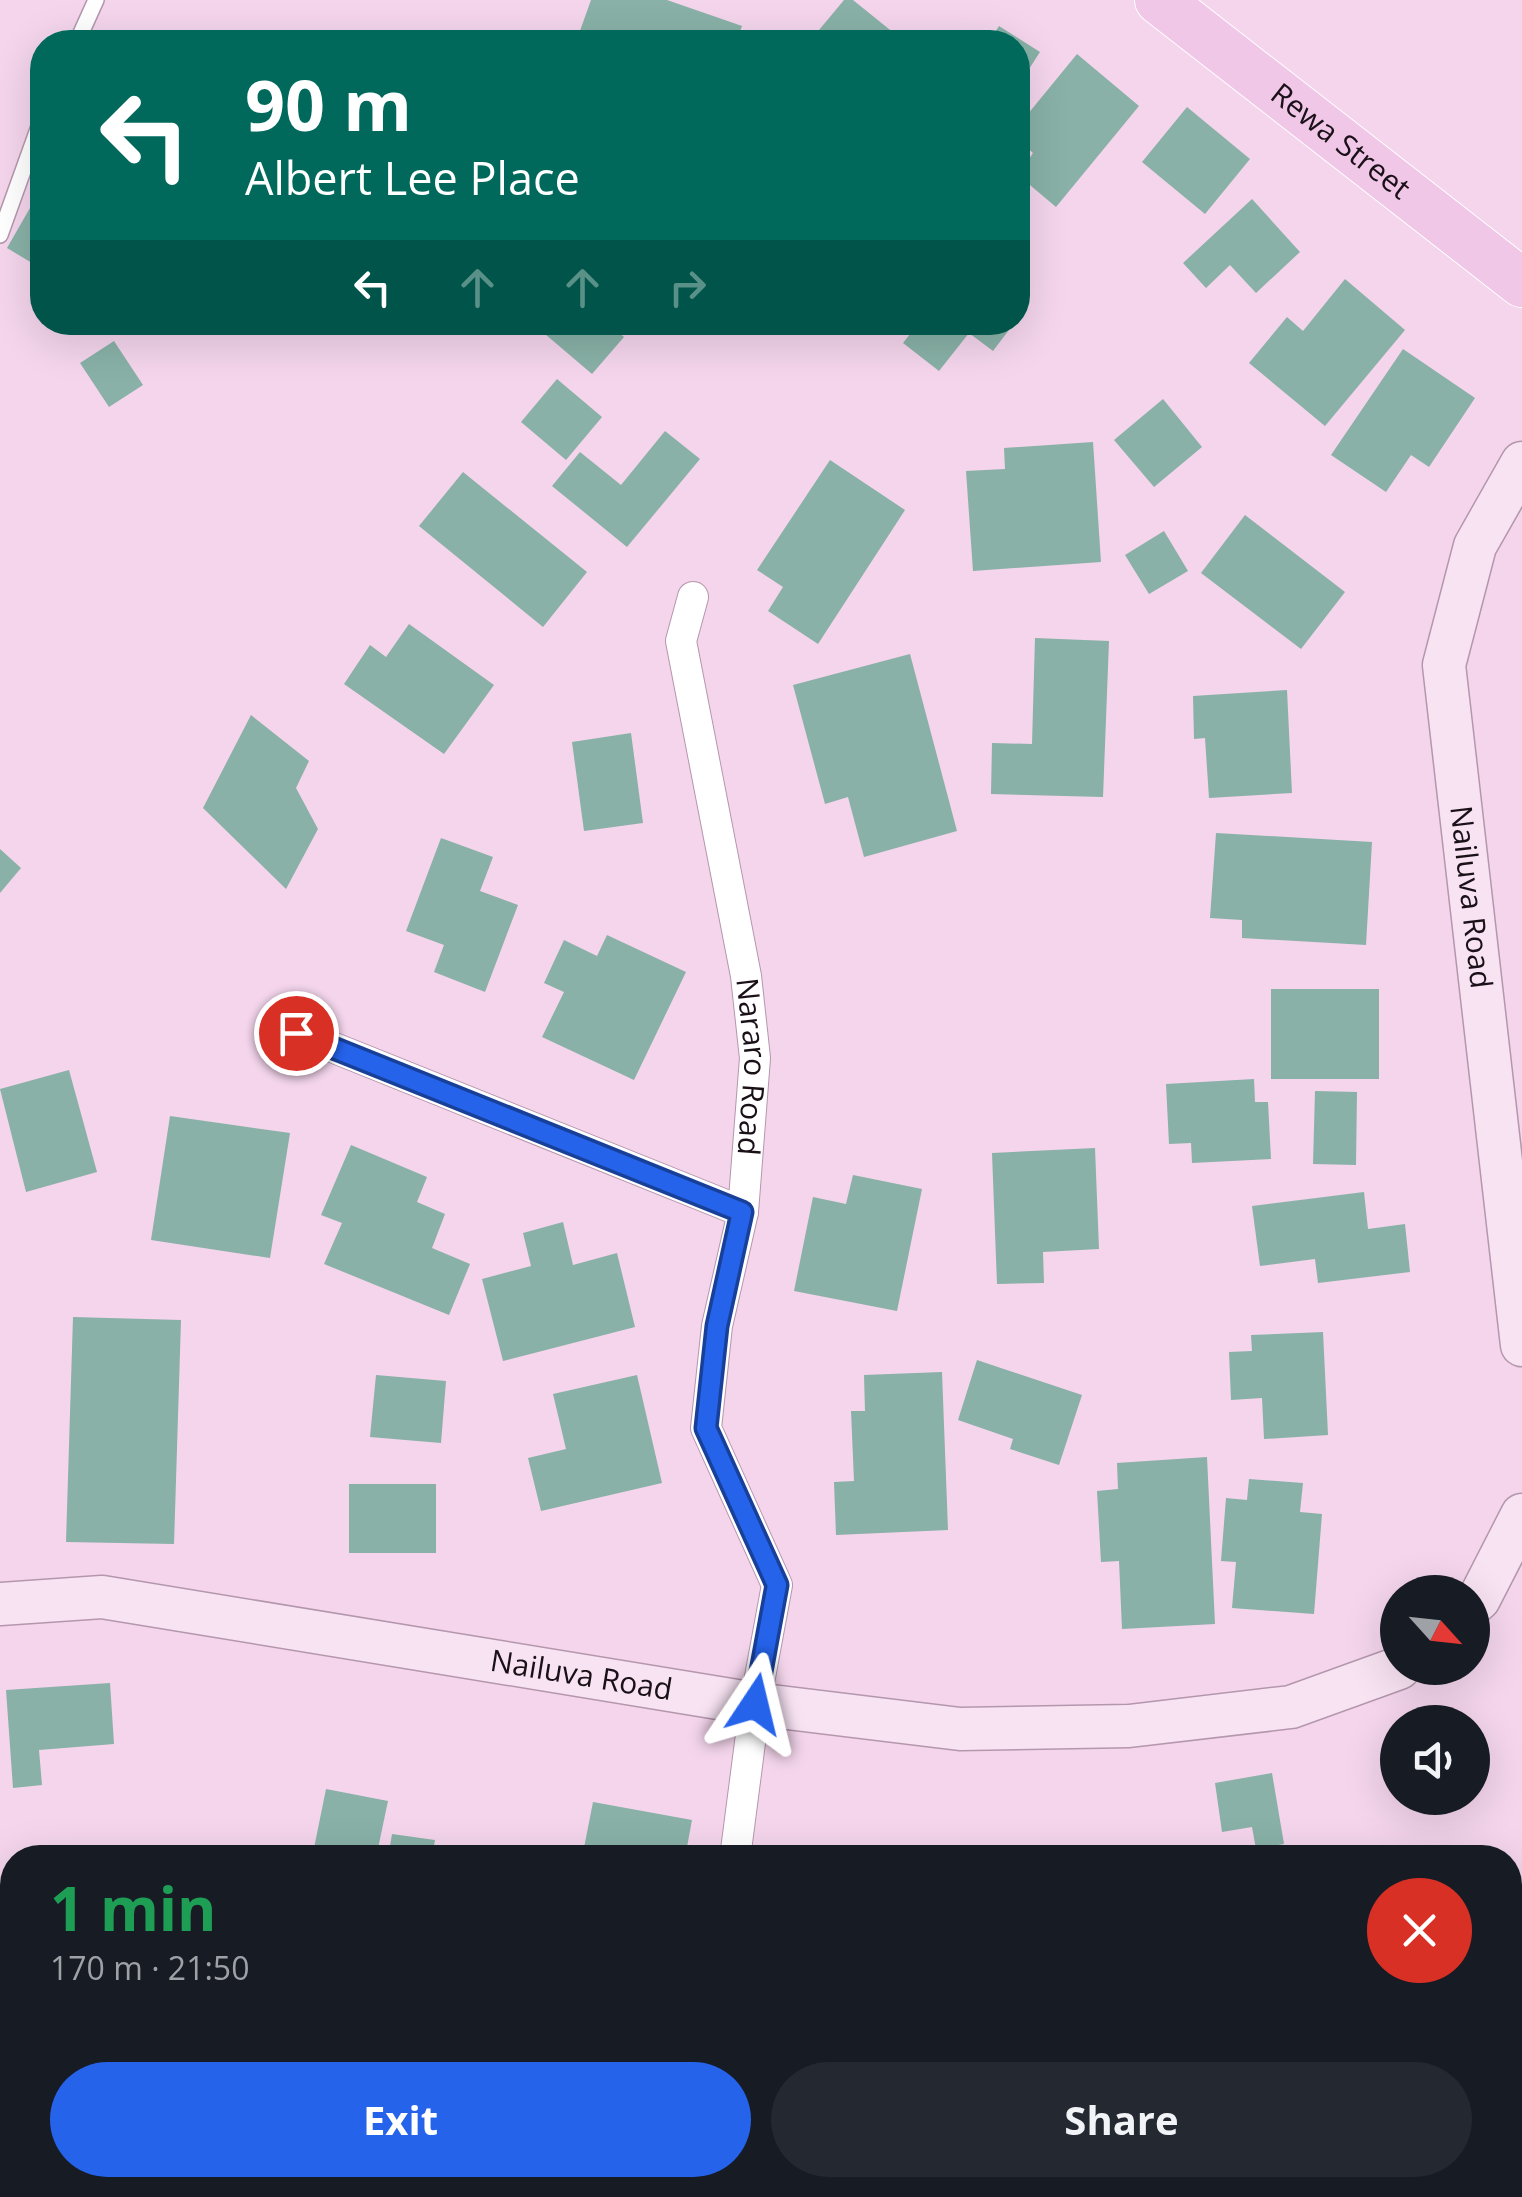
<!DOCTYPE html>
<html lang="en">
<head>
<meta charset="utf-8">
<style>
	body { margin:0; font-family:"Open Sans",sans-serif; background:#242831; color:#f1f3f6; height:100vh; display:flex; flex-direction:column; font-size:38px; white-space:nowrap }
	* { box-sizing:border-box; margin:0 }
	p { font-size:32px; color:#9ea1a6 }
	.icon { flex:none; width:55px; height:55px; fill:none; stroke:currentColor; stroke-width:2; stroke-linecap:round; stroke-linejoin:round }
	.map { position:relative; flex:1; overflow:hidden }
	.side { position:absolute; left:0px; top:1845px; width:1522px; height:352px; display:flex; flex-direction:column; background:#171b24; border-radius:40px 40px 0 0; box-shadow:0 10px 40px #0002 }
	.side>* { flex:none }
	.top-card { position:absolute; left:30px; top:30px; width:1000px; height:305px; border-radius:40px; box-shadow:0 10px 40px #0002; background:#00695c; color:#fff; overflow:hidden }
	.needle { width:65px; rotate:117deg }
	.controls { position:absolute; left:1380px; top:1575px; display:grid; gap:20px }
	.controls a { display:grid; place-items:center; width:110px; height:110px; border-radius:50%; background:#171b24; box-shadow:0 10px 40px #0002; font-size:50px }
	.pin { position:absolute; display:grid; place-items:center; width:85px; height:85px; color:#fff; margin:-42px; border:5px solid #fff; border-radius:50%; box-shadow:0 2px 10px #0007 }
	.me { position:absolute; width:110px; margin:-55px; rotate:10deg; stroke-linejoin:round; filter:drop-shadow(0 0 8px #0008) }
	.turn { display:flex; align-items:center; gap:35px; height:210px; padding:0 50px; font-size:45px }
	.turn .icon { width:130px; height:130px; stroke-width:2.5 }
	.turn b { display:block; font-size:70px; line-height:85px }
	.lanes { display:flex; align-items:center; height:95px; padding:0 50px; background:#0003; justify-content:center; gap:50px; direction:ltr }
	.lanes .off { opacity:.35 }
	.round { display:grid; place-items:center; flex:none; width:105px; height:105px; border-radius:52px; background:#242831 }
	.overview { display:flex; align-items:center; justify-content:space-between; height:170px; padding:0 50px }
	h1 { font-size:60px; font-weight:700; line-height:75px; color:#1e9e55 }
	.button { display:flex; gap:20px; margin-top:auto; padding:20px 50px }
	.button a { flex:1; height:115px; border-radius:60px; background:#2563eb; color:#fff; font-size:40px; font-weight:700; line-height:115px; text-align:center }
	.button a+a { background:#242831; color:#f1f3f6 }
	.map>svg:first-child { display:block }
	.building { fill:#89b1a7 }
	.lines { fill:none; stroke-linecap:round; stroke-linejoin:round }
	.service-casing { stroke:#b497ad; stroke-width:18 }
	.minor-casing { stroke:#b497ad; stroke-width:32 }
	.secondary-casing { stroke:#b497ad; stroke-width:45 }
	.primary-casing { stroke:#fff; stroke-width:50 }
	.service { stroke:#fff; stroke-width:15 }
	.minor { stroke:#fff; stroke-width:30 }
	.secondary { stroke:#f8e3f3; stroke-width:42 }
	.primary { stroke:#f1c7e8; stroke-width:48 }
	.route-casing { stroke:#184099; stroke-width:25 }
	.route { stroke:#2563eb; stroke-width:18 }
	.labels { text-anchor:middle; stroke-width:8; stroke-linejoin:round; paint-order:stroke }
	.street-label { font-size:30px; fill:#1a1018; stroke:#fde4f7 }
</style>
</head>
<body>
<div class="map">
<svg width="1522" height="2197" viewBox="0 0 1522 2197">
	<rect width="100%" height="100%" fill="#f4d5ec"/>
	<path class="building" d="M591 0H667L742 26 736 42H576Z
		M844 0H853L905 42H809Z
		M999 26 1040 52 1018 86V42H989Z
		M1077 54 1139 106 1056 207 1018 175 1033 153 1018 140V126Z
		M1187 107 1250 159 1205 214 1142 162Z
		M42 187V269L7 248Z
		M1252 199 1300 252 1256 293 1230 265 1206 288 1183 263Z
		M1345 279 1405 330 1325 426 1249 363 1287 317 1303 331Z
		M554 322H607L624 337 592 374 545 334Z
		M906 322H1015L993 351 969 333 939 371 903 343 914 329Z
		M114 341 143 385 109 407 80 363Z
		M1403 349 1475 398 1429 467 1411 455 1386 492 1331 455Z
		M557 379 602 417 566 460 521 422Z
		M1163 399 1202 447 1154 487 1114 440Z
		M665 431 700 459 627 547 552 486 580 452 621 485Z
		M1093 442 1101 562 973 571 966 471 1005 469 1004 448Z
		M830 460 905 510 818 644 768 611 783 587 757 570Z
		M463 472 587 572 543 627 419 526Z
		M1245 515 1345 592 1301 649 1201 573Z
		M1164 531 1188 571 1149 594 1125 555Z
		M409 624 494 685 444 754 344 684 370 645 386 657Z
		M1035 638 1109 641 1103 797 991 794 992 743 1032 744Z
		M910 654 957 831 864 857 848 797 825 804 793 685Z
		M1287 690 1292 793 1209 798 1205 738 1194 739 1193 696Z
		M251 715 309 761 296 788 318 829 286 889 203 808Z
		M631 733 643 823 584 831 572 742Z
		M1216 833 1372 842 1366 945 1242 938V920L1210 918Z
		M441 838 493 857 480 891 518 905 485 992 434 972 444 945 406 931Z
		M0 849 21 868 0 893Z
		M607 935 686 972 634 1080 542 1037 564 992 544 983 564 940 597 956Z
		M1271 989H1379V1079H1271Z
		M69 1070 97 1172 26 1192 0 1089Z
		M1254 1079 1255 1102H1268L1271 1159 1192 1163 1191 1143 1169 1144 1166 1084Z
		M1315 1091 1357 1092 1356 1165 1313 1164Z
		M170 1116 290 1133 270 1258 151 1240Z
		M351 1145 427 1177 417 1202 445 1214 432 1248 470 1264 449 1315 324 1264 342 1223 321 1215Z
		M1095 1148 1099 1249 1043 1252 1044 1283 997 1284 992 1153Z
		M853 1175 922 1189 897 1311 794 1291 813 1197 846 1204Z
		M1364 1192 1368 1229 1405 1224 1410 1272 1318 1283 1315 1259 1260 1266 1252 1206Z
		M563 1222 573 1265 617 1253 635 1327 503 1361 482 1279 531 1266 523 1233Z
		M73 1317 181 1320 174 1544 66 1542Z
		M1323 1332 1328 1435 1264 1439 1262 1398 1231 1400 1229 1352 1252 1351 1251 1335Z
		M977 1360 1082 1395 1059 1465 1010 1449 1013 1439 958 1420Z
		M942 1372 948 1530 836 1535 834 1482 854 1481 851 1411H865L864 1375Z
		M376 1375 446 1381 441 1443 370 1437Z
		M637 1375 662 1483 541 1511 528 1458 566 1449 553 1394Z
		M1207 1457 1215 1624 1122 1629 1119 1561 1101 1562 1097 1491 1118 1489 1117 1463Z
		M1249 1479 1303 1483 1300 1512 1322 1514 1314 1614 1232 1608 1236 1562 1221 1561 1226 1498 1247 1500Z
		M349 1484H436V1553H349Z
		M110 1683 114 1744 39 1750 42 1785 13 1788 6 1690Z
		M1272 1773 1284 1844 1256 1849 1252 1827 1222 1832 1215 1783Z
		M326 1789 388 1801 376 1858H312Z
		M593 1802 692 1820 685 1858H582Z
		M392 1834 435 1840 432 1858H388Z
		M2 1950 12 1959V2048L0 2062Z
		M1514 1973 1522 1991V2058L1510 2063V1975Z
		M0 2157 12 2177V2185H17L24 2197H0Z
		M806 2185H898L922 2197H800Z
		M1034 2185H1085L1081 2197H1030Z
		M1156 2185H1186L1192 2189 1195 2185 1212 2197H1147Z
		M307 2188 312 2197H288Z
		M990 2190 1012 2196V2197H988Z"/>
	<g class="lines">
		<g class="service-casing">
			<path id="service" d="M77 42 96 0
				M0 235 42 118"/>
		</g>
		<g class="minor-casing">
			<g id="minor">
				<path id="s1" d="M693 597 681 641 746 976 755 1058 743 1212 717 1326 706 1428 777 1585 755 1704 735 1858"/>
				<path d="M297 1033 743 1212"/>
				<path d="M689 2197 691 2185"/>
			</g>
		</g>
		<g class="secondary-casing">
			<g id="secondary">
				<path id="s2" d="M1522 463 1475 546 1444 665 1522 1345"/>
				<path id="s3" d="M0 1604 102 1597 755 1704 960 1729 1129 1726 1291 1707 1399 1668"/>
				<path d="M1472 1605 1479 1599 1522 1515"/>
			</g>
		</g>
		<g class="primary-casing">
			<g id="primary">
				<path id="s4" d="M1159 0 1522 283"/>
			</g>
		</g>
		<use href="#service" class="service"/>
		<use href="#minor" class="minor"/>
		<use href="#secondary" class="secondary"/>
		<use href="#primary" class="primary"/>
	</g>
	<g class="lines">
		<g class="route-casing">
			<path id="route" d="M296 1033 742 1212 717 1326 706 1428 777 1585 755 1704"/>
		</g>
		<use href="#route" class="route"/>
	</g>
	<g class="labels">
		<g class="street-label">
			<text dy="10" stroke="none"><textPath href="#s4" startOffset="230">Rewa Street</textPath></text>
			<text dy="10" stroke="none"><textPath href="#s2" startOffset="452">Nailuva Road</textPath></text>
			<text dy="10" stroke="none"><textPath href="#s1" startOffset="478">Nararo Road</textPath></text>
			<text dy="10" stroke="none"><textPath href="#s3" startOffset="588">Nailuva Road</textPath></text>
		</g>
	</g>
</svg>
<div class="controls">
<a><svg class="needle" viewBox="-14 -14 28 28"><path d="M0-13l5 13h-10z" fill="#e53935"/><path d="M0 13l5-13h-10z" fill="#9ea1a6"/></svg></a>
<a><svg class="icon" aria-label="sound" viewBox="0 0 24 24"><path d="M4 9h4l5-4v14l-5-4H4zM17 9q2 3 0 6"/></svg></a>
</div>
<div class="pin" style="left:296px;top:1033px;background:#d93025"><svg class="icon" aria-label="arrive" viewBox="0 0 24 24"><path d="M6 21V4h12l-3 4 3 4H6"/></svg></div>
<svg class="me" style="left:755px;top:1704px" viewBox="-20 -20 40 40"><path d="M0-17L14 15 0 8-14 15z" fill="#2563eb" stroke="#fff" stroke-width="4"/></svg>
<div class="top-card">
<div class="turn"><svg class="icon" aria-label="left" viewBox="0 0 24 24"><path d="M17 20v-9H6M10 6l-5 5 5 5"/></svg><div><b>90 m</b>Albert Lee Place</div></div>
<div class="lanes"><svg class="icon" aria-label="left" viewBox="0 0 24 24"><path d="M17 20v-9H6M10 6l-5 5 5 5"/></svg><svg class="icon off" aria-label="ahead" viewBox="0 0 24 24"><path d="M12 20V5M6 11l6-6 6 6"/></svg><svg class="icon off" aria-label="ahead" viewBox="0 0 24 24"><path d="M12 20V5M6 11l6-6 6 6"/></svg><svg class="icon off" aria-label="right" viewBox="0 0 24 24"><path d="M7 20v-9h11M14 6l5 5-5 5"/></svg></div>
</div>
<section class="side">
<div class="overview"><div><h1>1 min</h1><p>170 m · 21:50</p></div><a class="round" style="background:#d93025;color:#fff"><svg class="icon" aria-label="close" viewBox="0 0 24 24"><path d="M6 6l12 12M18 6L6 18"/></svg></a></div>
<div class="button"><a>Exit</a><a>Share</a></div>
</section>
</div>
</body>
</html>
